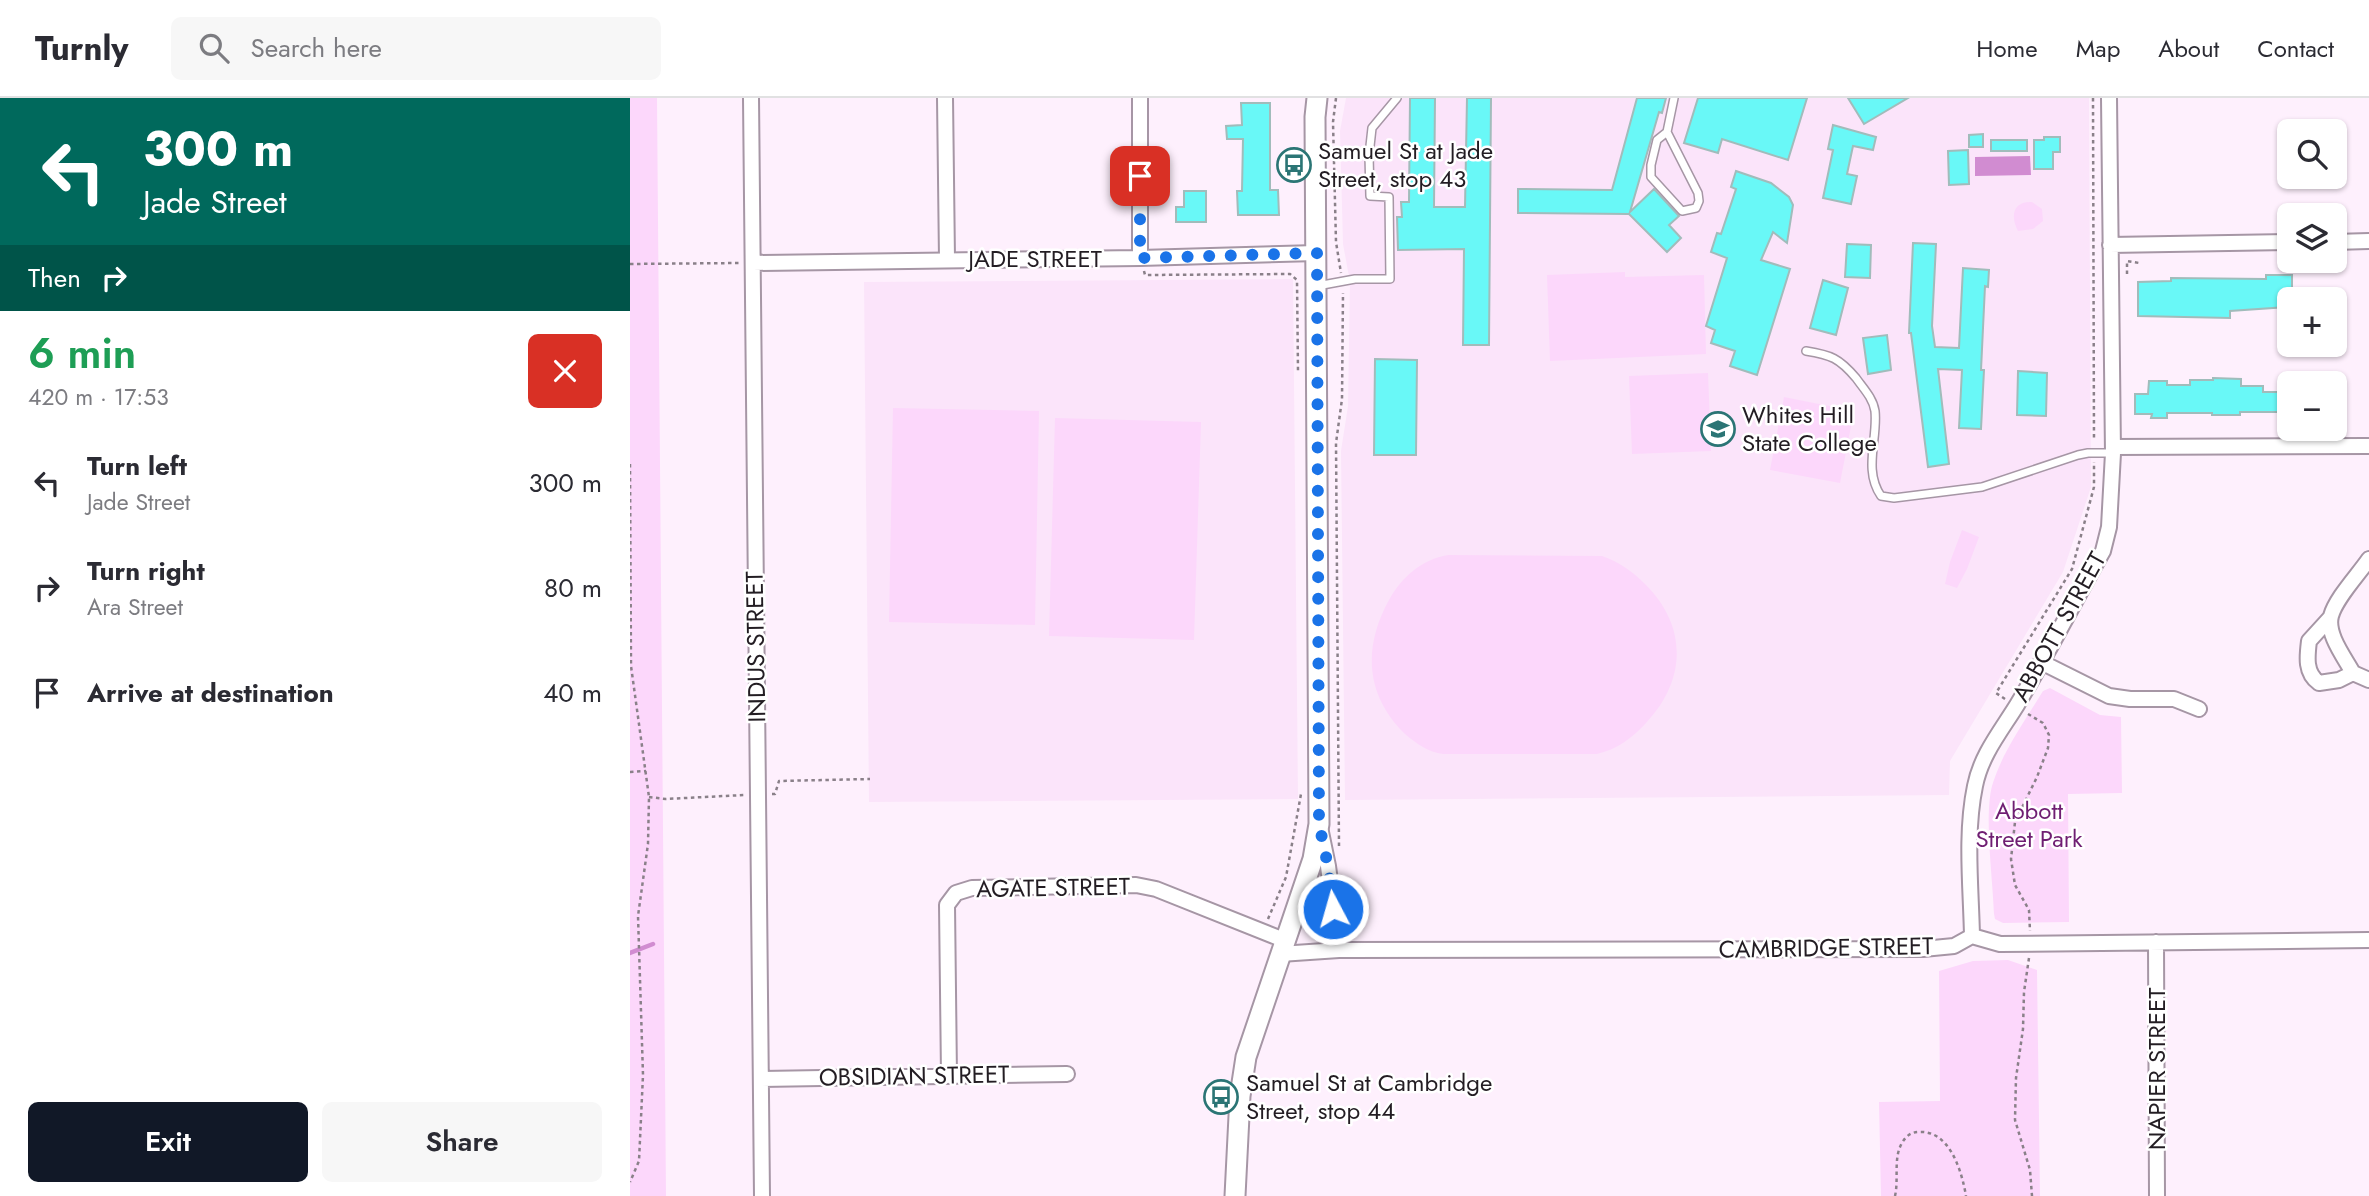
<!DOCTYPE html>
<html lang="en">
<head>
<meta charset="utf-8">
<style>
	body { margin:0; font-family:Jost,sans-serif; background:#f7f7f7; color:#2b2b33; height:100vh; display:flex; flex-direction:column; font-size:26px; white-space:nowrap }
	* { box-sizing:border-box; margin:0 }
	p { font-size:23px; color:#7c7c81 }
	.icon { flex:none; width:38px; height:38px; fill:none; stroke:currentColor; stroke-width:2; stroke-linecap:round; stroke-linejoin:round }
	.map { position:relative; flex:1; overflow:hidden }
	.panel { display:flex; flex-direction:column; background:#fff; width:630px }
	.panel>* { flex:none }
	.guide { background:#00695c; color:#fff; overflow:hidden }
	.fabs { position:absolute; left:1647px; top:21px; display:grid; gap:14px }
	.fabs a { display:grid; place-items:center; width:70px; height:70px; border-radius:10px; background:#fff; box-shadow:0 2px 5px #0004; font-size:35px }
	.pin { position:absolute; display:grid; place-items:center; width:60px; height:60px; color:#fff; margin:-30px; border-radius:14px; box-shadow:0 4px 10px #0006 }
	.me { position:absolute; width:77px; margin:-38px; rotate:354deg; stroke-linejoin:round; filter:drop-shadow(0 0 5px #0008) }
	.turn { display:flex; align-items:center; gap:24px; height:147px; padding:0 28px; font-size:32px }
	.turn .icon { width:91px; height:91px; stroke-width:2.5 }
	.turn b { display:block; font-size:49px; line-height:60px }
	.then { display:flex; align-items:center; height:66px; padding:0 28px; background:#0003; gap:14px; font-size:26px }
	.round { display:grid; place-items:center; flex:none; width:74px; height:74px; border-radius:10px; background:#f7f7f7 }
	.summary { display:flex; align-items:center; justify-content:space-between; height:119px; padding:0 28px }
	h1 { font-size:42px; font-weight:600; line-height:52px; color:#1e9e55 }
	.button { display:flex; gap:14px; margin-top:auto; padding:14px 28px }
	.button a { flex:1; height:80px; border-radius:10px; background:#111827; color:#fff; font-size:28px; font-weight:600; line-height:80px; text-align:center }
	.button a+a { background:#f7f7f7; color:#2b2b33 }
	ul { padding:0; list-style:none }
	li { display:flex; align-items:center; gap:21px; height:105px; padding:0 28px }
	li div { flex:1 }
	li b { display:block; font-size:26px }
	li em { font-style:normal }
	header { display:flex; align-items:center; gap:42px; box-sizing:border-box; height:98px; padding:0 35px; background:#fff; border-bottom:2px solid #e1e1e2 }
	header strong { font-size:33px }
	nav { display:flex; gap:38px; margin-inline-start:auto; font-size:24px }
	.search { width:490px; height:63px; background:#f7f7f7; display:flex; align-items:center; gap:18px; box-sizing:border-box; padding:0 24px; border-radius:10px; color:#7c7c81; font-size:26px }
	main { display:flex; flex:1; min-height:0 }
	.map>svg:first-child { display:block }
	.built { fill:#fbe4fa }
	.green { fill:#fcd7fb }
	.water { fill:#d18cd1 }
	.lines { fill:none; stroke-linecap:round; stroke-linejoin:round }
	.stream { stroke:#d18cd1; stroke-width:4.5 }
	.building { fill:#69f8f7; stroke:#a1bcbb; stroke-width:2 }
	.lane-casing { stroke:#a696a5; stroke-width:10 }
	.street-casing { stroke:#a696a5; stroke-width:18 }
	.secondary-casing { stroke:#a696a5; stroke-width:23 }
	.path { stroke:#8a8089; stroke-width:2.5; stroke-dasharray:3.5 3.5; stroke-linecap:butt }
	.lane { stroke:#fff; stroke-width:7 }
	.street { stroke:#fff; stroke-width:14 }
	.secondary { stroke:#fff; stroke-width:19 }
	.route { stroke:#1a73e8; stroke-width:12; stroke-dasharray:0 21.6 }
	.labels { text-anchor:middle; stroke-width:5; stroke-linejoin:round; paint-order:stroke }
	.poi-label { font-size:24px; fill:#231d23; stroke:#fff; text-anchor:start }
	.street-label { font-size:24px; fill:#231d23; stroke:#fff }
	.park-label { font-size:24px; fill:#6f1e72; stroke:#fff }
</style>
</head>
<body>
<header>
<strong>Turnly</strong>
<div class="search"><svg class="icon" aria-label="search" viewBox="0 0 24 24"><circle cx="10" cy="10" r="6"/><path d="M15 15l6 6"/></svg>Search here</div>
<nav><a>Home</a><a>Map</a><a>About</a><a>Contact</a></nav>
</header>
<main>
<section class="panel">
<div class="guide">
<div class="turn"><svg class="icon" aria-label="left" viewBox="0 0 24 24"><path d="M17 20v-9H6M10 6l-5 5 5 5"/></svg><div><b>300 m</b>Jade Street</div></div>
<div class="then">Then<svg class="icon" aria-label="right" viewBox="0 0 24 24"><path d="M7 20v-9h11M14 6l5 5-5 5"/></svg></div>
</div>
<div class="summary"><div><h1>6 min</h1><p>420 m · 17:53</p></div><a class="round" style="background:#d93025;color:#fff"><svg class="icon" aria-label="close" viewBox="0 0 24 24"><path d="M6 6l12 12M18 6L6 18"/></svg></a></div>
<ul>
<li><svg class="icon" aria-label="left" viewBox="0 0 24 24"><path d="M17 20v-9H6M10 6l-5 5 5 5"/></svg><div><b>Turn left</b><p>Jade Street</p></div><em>300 m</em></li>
<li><svg class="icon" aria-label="right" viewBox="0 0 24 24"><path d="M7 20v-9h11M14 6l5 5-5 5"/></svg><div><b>Turn right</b><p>Ara Street</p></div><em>80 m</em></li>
<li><svg class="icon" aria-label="arrive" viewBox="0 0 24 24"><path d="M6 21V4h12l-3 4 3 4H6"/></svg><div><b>Arrive at destination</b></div><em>40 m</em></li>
</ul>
<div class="button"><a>Exit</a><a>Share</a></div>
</section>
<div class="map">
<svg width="1739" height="1098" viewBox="0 0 1739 1098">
	<rect width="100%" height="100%" fill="#fef0fd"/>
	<path class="built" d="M716 0H1459L1461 389 1433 474 1320 663 1319 697 715 702 711 353 718 308 720 184 713 146 710 33Z
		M663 181 668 701 239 704 234 184Z"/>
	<path class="green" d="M0 0H27L36 1098H0Z
		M1402 104 1412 111 1413 123 1403 131 1388 133C1380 118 1383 103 1402 104Z
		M995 174V179L1074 177 1076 256 920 263 917 177Z
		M1078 275 1081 353 1002 356 999 278Z
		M1154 299 1224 313 1210 385 1140 372Z
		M263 310 409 313 405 527 259 524Z
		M425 320 571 324 564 542 419 538Z
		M1332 432 1349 439 1337 471 1327 490 1315 486 1320 464Z
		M818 457 972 458C990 464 1003 474 1016 487 1058 529 1056 583 1016 625 1002 640 988 651 967 656H813C798 654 787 646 775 636 735 597 733 549 759 502 771 480 792 461 818 457Z
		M1420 590 1470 617 1491 619 1492 695 1438 696 1439 824 1373 825 1365 821 1364 816C1363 782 1354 719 1362 688 1372 654 1395 623 1413 593Z
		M1378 862 1407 872 1410 1098H1251L1249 1004 1310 1003 1309 873 1343 863Z"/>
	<path class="water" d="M1400 58 1401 77 1345 78V59Z"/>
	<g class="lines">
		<path class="stream" d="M0 855 23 846"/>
	</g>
	<path class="building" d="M780 0H805L804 109H835L837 0H861L859 247H833L834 151 768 152 767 119H772L771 104H779Z
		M1007 0H1036L1032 15 1029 14 1000 114 1024 91 1049 118 1039 127 1051 140 1037 154 999 116 888 115V91L982 92Z
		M1068 0H1177L1158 62 1092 41 1088 55 1054 45Z
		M1218 0H1278L1234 26Z
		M611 5H640V92H648L649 117H608L607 93H612L613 41H597L596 28 612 27Z
		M1203 27 1246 39 1243 52 1223 48 1217 76 1227 78 1221 106 1193 100 1203 52 1198 51Z
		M1353 36V49H1339V37Z
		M1414 39H1430V54H1423V71H1404V42H1414Z
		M1361 42H1397V53H1361Z
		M1338 52 1339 86 1319 87 1318 53Z
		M1106 73 1141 85 1159 99 1163 107 1157 145 1143 134 1131 162 1160 171 1127 277 1100 268 1105 253 1081 245 1085 232 1076 228 1097 160 1081 154 1087 135 1091 136 1106 91 1101 89Z
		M554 93H576V124H546V109H554Z
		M1283 145 1306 146 1302 228 1305 249 1329 250 1333 170 1359 172 1358 189 1355 188 1351 272H1354L1351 331 1329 330 1332 272 1308 271 1319 366 1298 369 1281 235H1279Z
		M1217 146 1241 147 1240 180 1215 179Z
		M1636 177H1662V197H1656L1657 209 1600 213V220L1508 218V184L1541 183V180L1636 181Z
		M1193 182 1218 190 1206 237 1180 230Z
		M1257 237 1261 272 1238 276 1233 240Z
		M745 261 787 262 786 357H744Z
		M1388 273 1417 275 1416 318 1387 317Z
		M1583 280 1611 281V288H1633V294H1649V314H1610V317H1582V315H1537V320H1521L1522 316H1505V296H1518L1519 283H1537V287H1560V282H1583Z"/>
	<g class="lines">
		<g class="lane-casing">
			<path id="lane" d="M1037 34 1068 95 1069 103 1066 110 1052 113 1021 79V67L1027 42 1037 34 1044 0
				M687 188 725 181H760L759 99 740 98 739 57 742 30 767 0
				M1176 253C1201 257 1209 260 1226 280 1233 290 1243 300 1245 313 1248 341 1233 372 1251 398L1264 400 1352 389 1448 357 1458 355H1483"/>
		</g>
		<g class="street-casing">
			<path id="street" d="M121 0 132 1098
				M315 0 317 161
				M510 0V160
				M1704 144 1739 143
				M1480 147 1659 144
				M123 165 510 160 687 155
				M1483 349 1739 348
				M1700 520 1679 543C1677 559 1675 575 1689 585L1709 582 1723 575
				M1411 564 1479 598 1500 601H1544L1569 611
				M1723 575C1715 560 1696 536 1701 518 1706 500 1728 477 1739 461
				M1723 575 1739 582
				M691 734 698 768 709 852
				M1342 838C1341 789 1335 736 1345 688 1351 657 1371 633 1387 607 1417 557 1444 504 1473 453L1479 429 1483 355 1479 0
				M1342 838 1370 846 1739 842
				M1526 844 1527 1098
				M650 856 709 852 1293 851 1324 848 1342 838
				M319 978 317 807 326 795 342 790 506 787 526 791 654 842
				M131 981 437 976"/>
		</g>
		<g class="secondary-casing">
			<path id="secondary" d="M605 1098 610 998 616 959 683 761 689 726 685 19 687 0"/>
		</g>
		<path class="path" d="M706 0 703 24 706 144 711 175
			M1463 0 1464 343
			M0 166 109 165
			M514 173 515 177 660 176 667 182 668 273
			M1497 176V163L1509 165
			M0 366 1 568 19 699 18 746 8 818 13 977 9 1063 0 1084
			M1375 601 1366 595 1442 471 1464 389V364
			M1398 616 1413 625 1419 637 1418 650 1407 679 1385 724 1381 761 1385 787 1399 812 1400 833
			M0 674 16 673
			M142 696H145L149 683 240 681
			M19 699 36 701 114 697
			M709 748 706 345 712 301 713 195
			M638 821 656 779 671 696
			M1399 860 1394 894 1393 931 1386 980 1385 1022 1400 1072 1402 1098
			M1265 1098C1269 1081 1263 1060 1272 1045 1276 1038 1281 1034 1289 1034 1320 1032 1332 1074 1336 1098"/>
		<use href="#lane" class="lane"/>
		<use href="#street" class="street"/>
		<use href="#secondary" class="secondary"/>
	</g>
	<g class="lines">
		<path class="route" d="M510 78V160L687 155 689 726 698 768 703 811"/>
	</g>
	<defs>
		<g id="bus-ring" transform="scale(1.75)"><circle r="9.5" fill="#fff" stroke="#2b7575" stroke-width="1.5"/><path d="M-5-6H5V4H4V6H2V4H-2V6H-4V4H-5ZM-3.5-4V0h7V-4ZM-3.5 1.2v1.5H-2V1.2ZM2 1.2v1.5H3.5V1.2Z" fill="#2b7575"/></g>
		<g id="school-ring" transform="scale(1.75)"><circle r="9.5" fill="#fff" stroke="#2b7575" stroke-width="1.5"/><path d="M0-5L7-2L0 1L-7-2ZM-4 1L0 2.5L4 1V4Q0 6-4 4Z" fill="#2b7575"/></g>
	</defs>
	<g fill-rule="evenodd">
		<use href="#bus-ring" x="664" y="67"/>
		<use href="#school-ring" x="1088" y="331"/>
		<use href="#bus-ring" x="591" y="999"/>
	</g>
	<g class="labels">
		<g class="poi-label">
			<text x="688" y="61">Samuel St at Jade<tspan x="688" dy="28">Street, stop 43</tspan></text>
			<text x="1112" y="325">Whites Hill<tspan x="1112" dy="28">State College</tspan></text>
			<text x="616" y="993">Samuel St at Cambridge<tspan x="616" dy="28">Street, stop 44</tspan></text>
		</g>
		<g class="street-label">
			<text x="405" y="169">JADE STREET</text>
			<text transform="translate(1429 529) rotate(-61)" y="8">ABBOTT STREET</text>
			<text transform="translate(126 549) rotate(-91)" y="8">INDUS STREET</text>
			<text transform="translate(423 790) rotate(-1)" y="8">AGATE STREET</text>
			<text transform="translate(1196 850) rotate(-1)" y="8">CAMBRIDGE STREET</text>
			<text transform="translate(1527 971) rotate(-90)" y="8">NAPIER STREET</text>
			<text transform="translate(284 978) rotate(-1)" y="8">OBSIDIAN STREET</text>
		</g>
		<g class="park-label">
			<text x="1399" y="721">Abbott<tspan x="1399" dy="28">Street Park</tspan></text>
		</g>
	</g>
</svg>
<div class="fabs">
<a><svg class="icon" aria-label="search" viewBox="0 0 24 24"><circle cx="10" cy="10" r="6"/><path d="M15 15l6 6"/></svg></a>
<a><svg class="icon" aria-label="layers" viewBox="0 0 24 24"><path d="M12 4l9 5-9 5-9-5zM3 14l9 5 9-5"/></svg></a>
<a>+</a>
<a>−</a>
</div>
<div class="pin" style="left:510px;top:78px;background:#d93025"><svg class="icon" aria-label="arrive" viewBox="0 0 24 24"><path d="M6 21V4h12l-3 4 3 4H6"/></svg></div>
<svg class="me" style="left:703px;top:811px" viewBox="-20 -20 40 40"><circle r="17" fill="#1a73e8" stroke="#fff" stroke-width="3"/><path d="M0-11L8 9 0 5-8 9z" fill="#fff"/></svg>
</div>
</main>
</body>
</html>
